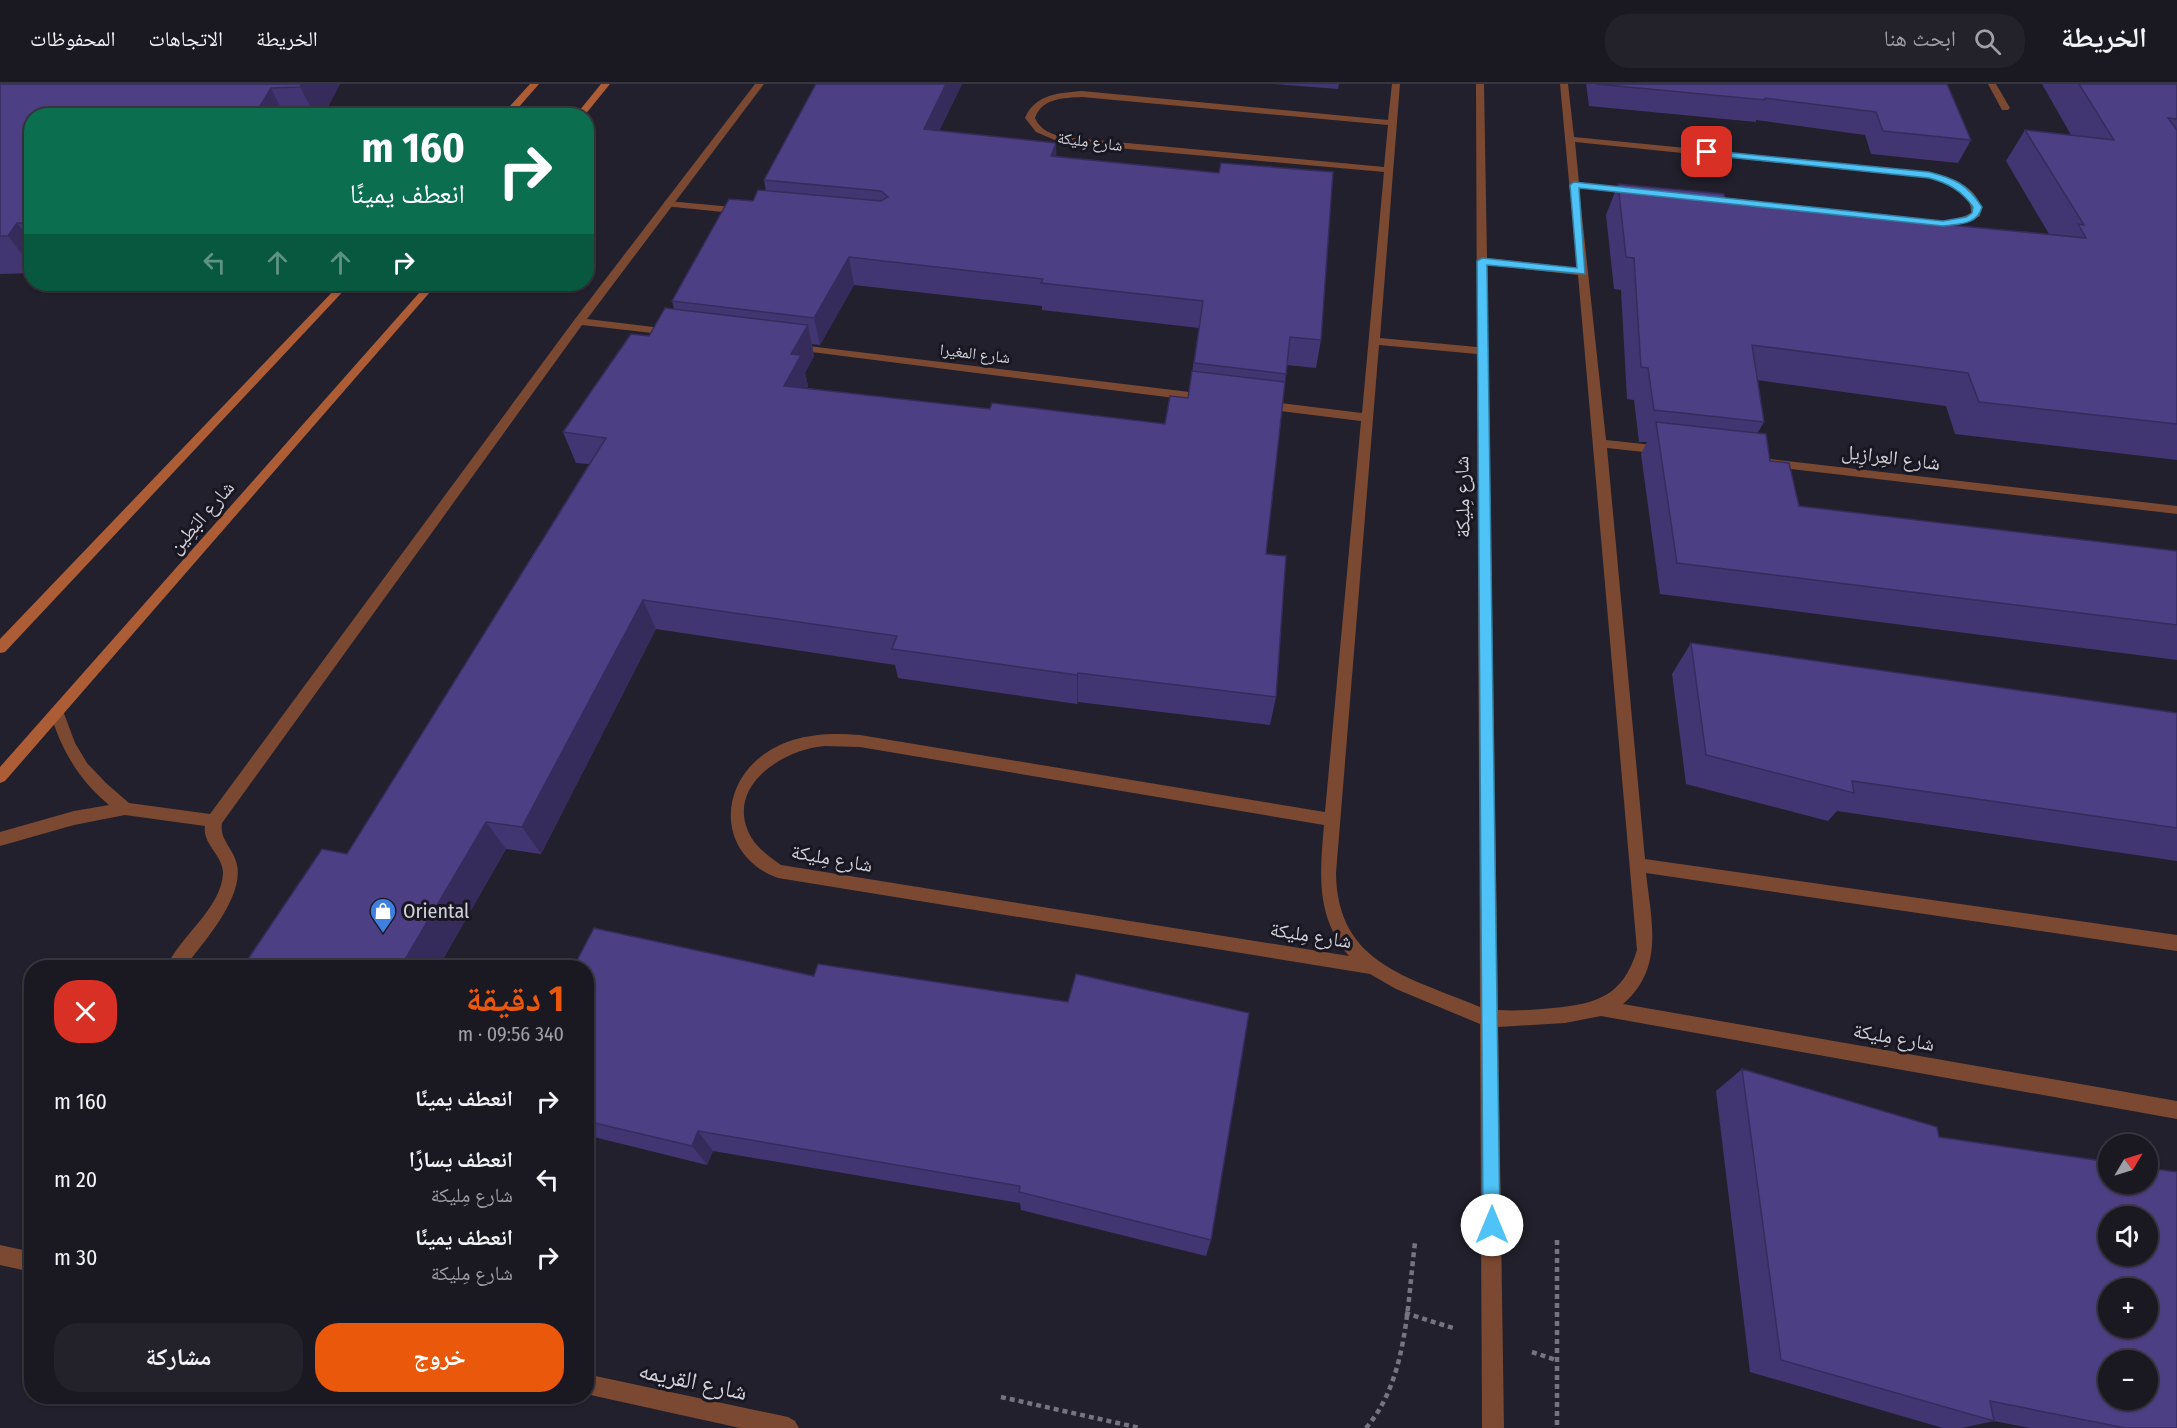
<!DOCTYPE html>
<html lang="ar">
<head>
<meta charset="utf-8">
<style>
	body { margin:0; font-family:"Fira Sans Condensed","Noto Naskh Arabic",sans-serif; background:#23212a; color:#f1f3f6; direction:rtl; height:100vh; display:flex; flex-direction:column; font-size:22px; white-space:nowrap }
	* { box-sizing:border-box; margin:0 }
	p { font-size:20px; color:#9fa0a5 }
	.icon { flex:none; width:33px; height:33px; fill:none; stroke:currentColor; stroke-width:2; stroke-linecap:round; stroke-linejoin:round }
	.map { position:relative; flex:1; overflow:hidden; direction:ltr }
	.details { position:absolute; left:24px; top:876px; width:570px; height:444px; display:flex; flex-direction:column; background:#1a1821; border-radius:24px; box-shadow:0 2px 4px #0004,0 0 0 2px #38373f; direction:rtl }
	.details>* { flex:none }
	.guide { position:absolute; left:24px; top:24px; width:570px; height:183px; border-radius:24px; box-shadow:0 2px 4px #0004,0 0 0 2px #38373f; direction:rtl; background:#0b6e4f; color:#fff; overflow:hidden }
	.needle { width:39px; rotate:52deg }
	.fabs { position:absolute; left:2098px; top:1050px; display:grid; gap:12px }
	.fabs a { display:grid; place-items:center; width:60px; height:60px; border-radius:50%; background:#1a1821; box-shadow:0 2px 4px #0004,0 0 0 2px #38373f; font-size:30px }
	.pin { position:absolute; display:grid; place-items:center; width:51px; height:51px; color:#fff; margin:-26px; border-radius:12px; box-shadow:0 3px 9px #0006 }
	.me { position:absolute; width:66px; margin:-33px; rotate:0deg; stroke-linejoin:round; filter:drop-shadow(0 0 4px #0008) }
	.turn { display:flex; align-items:center; gap:21px; height:126px; padding:0 30px; font-size:27px }
	.turn .icon { width:78px; height:78px; stroke-width:2.5 }
	.turn b { display:block; font-size:42px; line-height:51px }
	.lanes { display:flex; align-items:center; height:57px; padding:0 30px; background:#0003; justify-content:center; gap:30px; direction:ltr }
	.lanes .off { opacity:.35 }
	.round { display:grid; place-items:center; flex:none; width:63px; height:63px; border-radius:24px; background:#23212a }
	.overview { display:flex; align-items:center; justify-content:space-between; height:102px; padding:0 30px }
	h1 { font-size:36px; font-weight:700; line-height:45px; color:#ea580c }
	.primary-button { display:flex; gap:12px; margin-top:auto; padding:12px 30px }
	.primary-button a { flex:1; height:69px; border-radius:24px; background:#ea580c; color:#fff; font-size:24px; font-weight:700; line-height:69px; text-align:center }
	.primary-button a+a { background:#23212a; color:#f1f3f6 }
	ul { padding:0; list-style:none }
	li { display:flex; align-items:center; gap:18px; height:78px; padding:0 30px }
	li div { flex:1 }
	li b { display:block; font-size:22px }
	li em { font-style:normal }
	header { display:flex; align-items:center; gap:36px; box-sizing:border-box; height:84px; padding:0 30px; background:#1a1821; border-bottom:2px solid #38373f }
	header strong { font-size:28px }
	nav { display:flex; gap:33px; margin-inline-start:auto; font-size:21px }
	.search { width:420px; height:54px; background:#23212a; display:flex; align-items:center; gap:15px; box-sizing:border-box; padding:0 21px; border-radius:24px; color:#9fa0a5; font-size:22px }
	.map>svg:first-child { display:block }
	.lines { fill:none; stroke-linecap:round; stroke-linejoin:round }
	.path { stroke:#76747e; stroke-width:4.5; stroke-dasharray:5 4; stroke-linecap:butt }
	.lane { fill:#7b4931; fill-rule:evenodd }
	.street { fill:#7b4931; fill-rule:evenodd }
	.secondary { fill:#ad5d36; fill-rule:evenodd }
	.wall { fill:#423672; fill-rule:evenodd }
	.shaded-wall { fill:#362c5c }
	.building { fill:#4d3f84; stroke:#362c5c; stroke-width:1.5; fill-rule:evenodd }
	.route { fill:#4fc3f7; stroke:#337fa1; stroke-width:1.5 }
	.labels { text-anchor:middle; stroke-width:6; stroke-linejoin:round; paint-order:stroke }
	.far-street-label { font-size:16px; fill:#d3d2da; stroke:#181722 }
	.street-label { font-size:20px; fill:#d3d2da; stroke:#181722 }
	.poi-label { font-size:20px; fill:#d3d2da; stroke:#181722; text-anchor:start }
	.near-street-label { font-size:24px; fill:#d3d2da; stroke:#181722 }
</style>
</head>
<body>
<header>
<strong>الخريطة</strong>
<div class="search"><svg class="icon" aria-label="search" viewBox="0 0 24 24"><circle cx="10" cy="10" r="6"/><path d="M15 15l6 6"/></svg>ابحث هنا</div>
<nav><a>الخريطة</a><a>الاتجاهات</a><a>المحفوظات</a></nav>
</header>
<div class="map">
<svg width="2177" height="1344" viewBox="0 0 2177 1344">
	<rect width="100%" height="100%" fill="#22202c"/>
	<g class="lines">
		<path class="path" d="M1557 1156V1344
			M1405 1229 1453 1244
			M1532 1268 1556 1276
			M1001 1313 1140 1344
			M1366 1344C1408 1295 1407 1220 1415 1159"/>
		<path class="lane" d="M668 117 743 124 748 127 743 130 664 122V118Z"/>
		<path class="street" d="M755 0H764L587 235 670 245 676 248 670 251 582 241 222 739C219 756 234 764 237 781 244 814 203 859 184 884H166C179 853 222 824 223 789 223 771 202 760 205 742L125 731 74 741 0 762V748L74 727 109 721C79 696 61 666 50 628L52 624H62L75 659 87 679 106 699 129 719 210 730 575 235Z
			M1392 0H1400L1380 254 1477 263 1476 0H1484L1487 174 1577 184 1560 0H1568L1574 53 1929 88C1950 93 1973 100 1981 122L1980 132C1956 146 1931 144 1905 140 1897 138 1888 138 1882 134L1887 131C1915 135 1945 143 1971 129 1972 106 1946 99 1928 94L1575 58 1579 99 1634 104 1639 107 1634 110 1579 104 1606 356 1662 362 1668 366 1662 370 1607 364 1645 775 2177 851V867L1646 789C1651 836 1665 884 1623 920L2177 1017V1035L1601 932 1565 939 1498 943 1504 1344H1482L1480 940 1396 905 1370 890 778 794C720 773 716 706 763 671 791 650 827 648 860 651L1325 728 1361 337 1263 325 1257 321 1263 317 1362 329 1384 88 1062 59 1036 48 1025 34C1035 10 1059 9 1082 7L1388 36ZM1082 13 1388 41 1384 83 1063 53C1051 50 1040 46 1035 34 1042 14 1063 14 1082 13ZM1487 181 1578 191 1637 866C1623 912 1597 920 1553 924 1535 926 1516 927 1498 926ZM1379 261 1477 270 1480 923C1410 893 1337 881 1336 789ZM825 662 860 663 1324 741C1320 789 1315 832 1349 872L781 781C770 773 758 765 751 753 723 703 783 665 825 662Z
			M1988 0H1996L2010 24 2008 26H2002Z
			M1705 112 1759 117 1764 120 1759 123 1701 117V113Z
			M792 260 1206 310 1212 314 1206 318 788 265V261Z
			M1770 375 2177 422V430L1766 382 1764 379 1766 376Z
			M0 1161 32 1168V1188L0 1181Z
			M586 1290 788 1333 795 1337 799 1344H740L586 1310Z"/>
		<path class="secondary" d="M530 0H539L511 32H501Z
			M601 0H610L584 32H575Z
			M340 200H350L5 568 0 569V555Z
			M427 200H437L5 697 0 699V683Z"/>
	</g>
	<path class="wall" d="M0 0H340L323 32H32V189L0 190Z
		M816 0H962L939 47 1056 73 1321 256 1316 284 1287 281 1266 470 1276 613 1270 641 1078 618 1077 620 898 594 895 581 656 545 541 770 506 765 438 884H242L347 770 589 380 576 379 563 348 649 252 674 225 672 217 753 117 766 107 764 96ZM854 201 1042 222V226L1199 244 1188 314 1165 340 990 325 807 304 808 302 805 289 814 272 812 260 820 261Z
		M1274 0H1339L1338 5Z
		M1586 0H1947L1971 56 1958 79 1871 70 1865 51 1756 36V38L1589 22Z
		M2042 0H2177V376L1955 350 1946 322 1757 296 1764 338 1757 350 1770 377 1799 422 2177 467V576L1660 510 1641 370 1647 358H1639L1634 316 1627 315 1621 206 1614 205 1606 131 1618 100 1726 117 1908 137 2049 150 2006 77 2025 46 2071 51Z
		M1691 559 2177 629V777L1837 727 1828 737 1686 700 1672 590Z
		M586 884 1211 1156 1206 1172 1021 1126 1020 1119 713 1067 707 1081 586 1051Z
		M1742 985 1939 1053 2177 1344H2030L1994 1337 1962 1344H1943L1750 1288 1716 1007Z"/>
	<path class="shaded-wall" d="M302 0H340L323 32H315L300 3Z
		M946 0H962L927 72 924 45Z
		M271 4 285 32H254Z
		M1056 59 1057 86 1051 72Z
		M17 139 32 158V183L8 152Z
		M849 173 854 201 820 261 814 234Z
		M808 241 814 272 805 289 808 302 792 333 784 302 791 270Z
		M643 516 656 545 541 770 522 743Z
		M1078 589V618L1077 620V591Z
		M486 738 506 765 438 884H400Z
		M698 1047 713 1067 707 1081 692 1062Z"/>
	<path class="building" d="M0 0H302L300 3 271 4 254 32H32V139H17L8 152H0Z
		M816 0H946L924 45 1056 59 1051 72 1219 89 1221 79 1333 88 1321 256 1290 253 1286 290 1194 279 1203 217 1041 199 1043 195 849 173 814 234 672 217 729 115 753 117 758 106 881 117 888 113 881 107 764 96Z
		M1596 0H1947L1971 56 1883 47 1876 28 1765 14V16Z
		M2079 0H2177V35L2168 34 2177 46V340L1979 318 1968 289 1752 261 1764 338 1654 326 1648 284 1641 283 1634 174 1626 173 1618 100 1724 110 1726 117 1907 133 1908 137 2086 154 2078 140 2084 141 2025 46 2114 56Z
		M665 224 808 241 791 270 801 271 784 302 990 325 992 319 1165 340 1170 312 1188 314 1192 287 1285 298 1266 470 1286 472 1276 613 1078 589 1077 591 892 565 897 552 643 516 522 743 486 738 400 884H242L322 765 347 770 606 354 563 348 631 250 649 252Z
		M1656 338 1766 350 1770 377 1789 379 1799 422 2177 467V541L1677 479Z
		M1691 559 2177 629V744L1852 697 1854 709 1706 671Z
		M594 844 814 892 818 880 1068 918 1076 890 1249 929 1211 1156 1019 1108 1020 1102 698 1047 692 1062 586 1037V884H573Z
		M1742 985 1937 1043 1939 1053 2109 1078V1100H2148V1084L2177 1088V1344H2125L1990 1317 1994 1337 1781 1276ZM2109 1132H2148V1172H2109ZM2109 1204H2148V1244H2109ZM2109 1276H2148V1316H2109Z"/>
	<path class="route" d="M1704 66 1929 88C1956 95 1967 100 1982 123 1978 141 1958 140 1943 142L1579 104 1585 190 1487 181 1500 1141 1498 1147 1492 1150 1485 1147 1483 1141 1477 177 1482 174 1577 184 1570 101 1574 98 1943 137 1966 133 1972 129 1973 123C1962 107 1948 99 1929 94L1707 71 1704 70Z"/>
	<defs>
		<g id="shop-pin" transform="scale(1.35)"><path d="M0 17L-7.5 6A9.5 9.5 0 1 1 7.5 6Z" fill="#3f7fe0" stroke="#181722"/><path d="M-5-2.5h2.3a2.7 3.5 0 0 1 5.4 0H5L5.5 6h-11ZM-1.5-2.5h3a1.5 2.3 0 0 0-3 0Z" fill="#fff"/></g>
	</defs>
	<g fill-rule="evenodd">
		<use href="#shop-pin" x="383" y="827"/>
	</g>
	<g class="labels">
		<g class="far-street-label">
			<text transform="translate(1090 57) rotate(7)" y="6">شارع مِليكة</text>
			<text transform="translate(975 269) rotate(7)" y="6">شارع المغيرا</text>
		</g>
		<g class="street-label">
			<text transform="translate(1891 373) rotate(7)" y="7">شارع العِرازِيل</text>
			<text transform="translate(1462 413) rotate(-91)" y="7">شارع مِليكة</text>
			<text transform="translate(201 433) rotate(-49)" y="7">شارع البَطِين</text>
			<text transform="translate(832 774) rotate(10)" y="7">شارع مِليكة</text>
			<text transform="translate(1311 851) rotate(9)" y="7">شارع مِليكة</text>
			<text transform="translate(1894 953) rotate(10)" y="7">شارع مِليكة</text>
		</g>
		<g class="poi-label">
			<text x="403" y="834">Oriental</text>
		</g>
		<g class="near-street-label">
			<text transform="translate(693 1297) rotate(12)" y="8">شارع القريمه</text>
		</g>
	</g>
</svg>
<div class="fabs">
<a><svg class="needle" viewBox="-14 -14 28 28"><path d="M0-13l5 13h-10z" fill="#e53935"/><path d="M0 13l5-13h-10z" fill="#9fa0a5"/></svg></a>
<a><svg class="icon" aria-label="sound" viewBox="0 0 24 24"><path d="M4 9h4l5-4v14l-5-4H4zM17 9q2 3 0 6"/></svg></a>
<a>+</a>
<a>−</a>
</div>
<div class="pin" style="left:1707px;top:68px;background:#d93025"><svg class="icon" aria-label="arrive" viewBox="0 0 24 24"><path d="M6 21V4h12l-3 4 3 4H6"/></svg></div>
<svg class="me" style="left:1492px;top:1141px" viewBox="-20 -20 40 40"><circle r="19" fill="#fff"/><path d="M0-13L10 11 0 6-10 11z" fill="#4fc3f7"/></svg>
<div class="guide">
<div class="turn"><svg class="icon" aria-label="right" viewBox="0 0 24 24"><path d="M7 20v-9h11M14 6l5 5-5 5"/></svg><div><b>160 m</b>انعطف يمينًا</div></div>
<div class="lanes"><svg class="icon off" aria-label="left" viewBox="0 0 24 24"><path d="M17 20v-9H6M10 6l-5 5 5 5"/></svg><svg class="icon off" aria-label="ahead" viewBox="0 0 24 24"><path d="M12 20V5M6 11l6-6 6 6"/></svg><svg class="icon off" aria-label="ahead" viewBox="0 0 24 24"><path d="M12 20V5M6 11l6-6 6 6"/></svg><svg class="icon" aria-label="right" viewBox="0 0 24 24"><path d="M7 20v-9h11M14 6l5 5-5 5"/></svg></div>
</div>
<section class="details">
<div class="overview"><div><h1>1 دقيقة</h1><p>340 m · 09:56</p></div><a class="round" style="background:#d93025;color:#fff"><svg class="icon" aria-label="close" viewBox="0 0 24 24"><path d="M6 6l12 12M18 6L6 18"/></svg></a></div>
<ul>
<li><svg class="icon" aria-label="right" viewBox="0 0 24 24"><path d="M7 20v-9h11M14 6l5 5-5 5"/></svg><div><b>انعطف يمينًا</b></div><em>160 m</em></li>
<li><svg class="icon" aria-label="left" viewBox="0 0 24 24"><path d="M17 20v-9H6M10 6l-5 5 5 5"/></svg><div><b>انعطف يسارًا</b><p>شارع مِليكة</p></div><em>20 m</em></li>
<li><svg class="icon" aria-label="right" viewBox="0 0 24 24"><path d="M7 20v-9h11M14 6l5 5-5 5"/></svg><div><b>انعطف يمينًا</b><p>شارع مِليكة</p></div><em>30 m</em></li>
</ul>
<div class="primary-button"><a>خروج</a><a>مشاركة</a></div>
</section>
</div>
</body>
</html>
